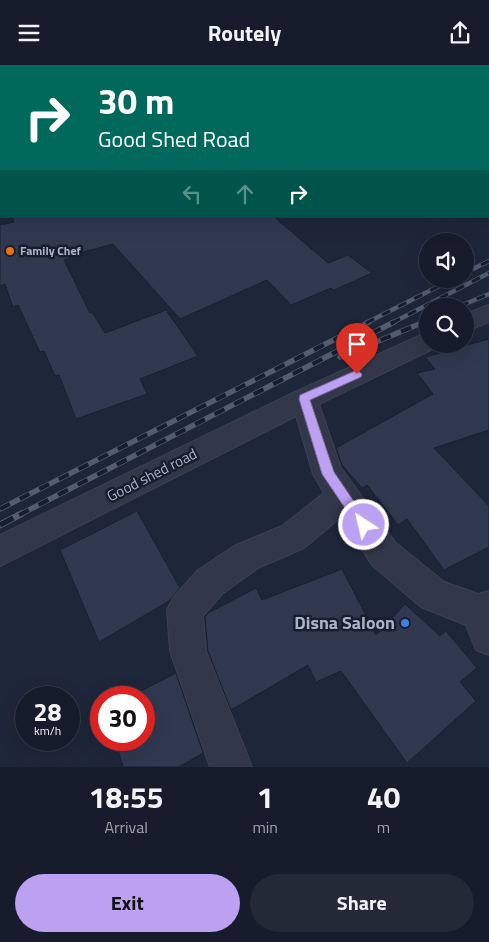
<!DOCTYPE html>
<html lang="en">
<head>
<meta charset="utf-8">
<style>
	body { margin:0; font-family:"Titillium Web",sans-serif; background:#232937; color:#f1f3f6; height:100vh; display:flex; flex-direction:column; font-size:19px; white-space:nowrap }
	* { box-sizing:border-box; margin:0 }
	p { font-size:16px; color:#9ea1a9 }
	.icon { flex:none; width:28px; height:28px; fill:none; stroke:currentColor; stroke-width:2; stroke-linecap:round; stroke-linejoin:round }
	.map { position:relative; height:702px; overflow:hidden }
	.details { display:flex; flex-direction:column; background:#161c2b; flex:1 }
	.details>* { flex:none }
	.top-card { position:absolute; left:0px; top:0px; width:490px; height:152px; box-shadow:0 5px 20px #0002,0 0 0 1px #353a47; background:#00695c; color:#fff; overflow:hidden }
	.buttons { position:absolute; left:419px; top:168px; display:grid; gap:10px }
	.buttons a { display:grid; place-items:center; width:55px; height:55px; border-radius:50%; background:#161c2b; box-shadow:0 5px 20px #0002,0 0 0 1px #353a47; font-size:25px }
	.speed { position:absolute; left:15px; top:621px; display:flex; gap:10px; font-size:25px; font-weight:700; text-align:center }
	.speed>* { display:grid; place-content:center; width:65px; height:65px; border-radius:50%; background:#161c2b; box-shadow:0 5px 20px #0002,0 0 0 1px #353a47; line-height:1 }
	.speed small { font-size:12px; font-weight:400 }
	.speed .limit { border:8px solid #d22; background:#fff; color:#111 }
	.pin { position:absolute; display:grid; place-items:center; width:42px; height:42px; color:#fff; margin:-51px -21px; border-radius:50% 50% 50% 0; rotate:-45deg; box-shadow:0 0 5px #0007 }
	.pin .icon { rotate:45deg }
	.me { position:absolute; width:55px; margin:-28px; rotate:325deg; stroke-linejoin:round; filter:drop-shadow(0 0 4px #0008) }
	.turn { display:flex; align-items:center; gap:18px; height:105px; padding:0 15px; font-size:22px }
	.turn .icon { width:65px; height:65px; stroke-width:2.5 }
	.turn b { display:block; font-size:35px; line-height:42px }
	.lanes { display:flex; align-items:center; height:48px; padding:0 15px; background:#0003; justify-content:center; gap:25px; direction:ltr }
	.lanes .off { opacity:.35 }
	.eta { display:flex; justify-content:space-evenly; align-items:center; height:85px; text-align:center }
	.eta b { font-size:30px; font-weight:700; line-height:35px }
	.button { display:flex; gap:10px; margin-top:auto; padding:10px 15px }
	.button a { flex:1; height:58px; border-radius:30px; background:#bca0f2; color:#111; font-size:20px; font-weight:700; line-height:58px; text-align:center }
	.button a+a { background:#232937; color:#f1f3f6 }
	header { display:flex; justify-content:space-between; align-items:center; height:65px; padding:0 15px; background:#161c2b; font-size:22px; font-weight:700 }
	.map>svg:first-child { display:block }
	.building { fill:#303950; stroke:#19202f }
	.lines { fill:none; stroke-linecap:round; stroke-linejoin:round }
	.minor-casing { stroke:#3b4252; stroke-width:2 }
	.highway-casing { stroke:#394050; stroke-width:2 }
	.minor { fill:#323849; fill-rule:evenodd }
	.highway { fill:#70674e; fill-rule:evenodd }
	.rail-far2-casing { stroke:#535c71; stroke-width:4.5 }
	.rail-far1-casing { stroke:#535c71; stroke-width:5.5 }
	.rail-casing { stroke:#535c71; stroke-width:7 }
	.rail-far2 { stroke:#171e2d; stroke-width:3; stroke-dasharray:9; stroke-linecap:butt }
	.rail-far1 { stroke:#171e2d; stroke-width:4; stroke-dasharray:11; stroke-linecap:butt }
	.rail { stroke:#171e2d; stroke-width:5; stroke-dasharray:15; stroke-linecap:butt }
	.route { fill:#bca0f2; stroke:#7a689d }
	.food-dot { fill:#e8710a; stroke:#171e2d; stroke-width:2 }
	.shop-dot { fill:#3f7fe0; stroke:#171e2d; stroke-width:2 }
	.labels { text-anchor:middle; stroke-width:5; stroke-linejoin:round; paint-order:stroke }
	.far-poi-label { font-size:12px; font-weight:bold; fill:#acb3c6; stroke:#171e2d; text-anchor:start }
	.street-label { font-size:15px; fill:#acb3c6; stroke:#171e2d }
	.near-poi-label { font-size:18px; font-weight:bold; fill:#acb3c6; stroke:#171e2d; text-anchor:end }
</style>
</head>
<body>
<header><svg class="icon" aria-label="menu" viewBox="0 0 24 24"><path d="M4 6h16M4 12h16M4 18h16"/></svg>Routely<svg class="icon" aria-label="share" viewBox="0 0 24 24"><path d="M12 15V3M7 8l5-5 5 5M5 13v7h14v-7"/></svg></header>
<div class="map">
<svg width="489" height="702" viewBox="0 0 489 702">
	<rect width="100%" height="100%" fill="#1e2639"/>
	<path class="building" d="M12 151H273L328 198 348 190 372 208 334 225 331 223 291 240 267 215 180 254 113 179 69 191 70 193 64 195 90 248 92 247 105 268 166 245 198 291 140 314 147 329 76 354 59 310 55 311 44 286 40 287 18 240 13 242 5 219 0 221V160L14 157Z
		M489 274V365L434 383 489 441V482L444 505 407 454 398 460 367 420 362 423 342 400 336 383 433 329 417 308 435 304 425 292Z
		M137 446 180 523 169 536 99 577 60 485Z
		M342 504 376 570 405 539 440 571 446 566 477 603 460 617 476 636 407 698 341 606 316 617 308 600 231 645 208 586 205 552 208 548 256 523 262 535Z
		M176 608 203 688 179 702H123L115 675H144V632H129Z"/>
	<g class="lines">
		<g class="minor-casing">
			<path id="minor" d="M160 0H176L177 1H161Z
				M455 0H470L471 1H456Z
				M489 240V257L465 267V249Z
				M428 267V279H439L437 282 319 339 341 403 396 478 444 517 478 529 489 526V590L476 585 466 560 421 542 372 500 341 452 304 483 258 503 222 529 203 551 206 586 252 702H210L170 586 167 545 173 533 198 505 234 481 282 461 324 428 313 409 296 351 0 501V470L295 327Z"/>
		</g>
		<g class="highway-casing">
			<path id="highway" d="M0 135H1V147H0Z"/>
		</g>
		<use href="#minor" class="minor"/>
		<use href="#highway" class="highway"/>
		<g class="rail-far2-casing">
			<path id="rail-far2" d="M465 208 489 196
				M460 241 489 229
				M366 258 453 214
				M392 258 489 208
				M421 258 428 255"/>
		</g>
		<g class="rail-far1-casing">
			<path id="rail-far1" d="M340 292 424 257
				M0 444 369 257
				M19 450 394 257"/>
		</g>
		<g class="rail-casing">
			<path id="rail" d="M0 460 21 449"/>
		</g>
		<use href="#rail-far2" class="rail-far2"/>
		<use href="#rail-far1" class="rail-far1"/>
		<use href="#rail" class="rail"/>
	</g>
	<path class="route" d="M357 305 362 309 361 312 310 335 334 407 370 460 368 464 364 466 359 464 322 409 299 334 300 330Z"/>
	<circle class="food-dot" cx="10" cy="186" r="5"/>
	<circle class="shop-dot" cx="405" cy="558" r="5"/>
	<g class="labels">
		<g class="far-poi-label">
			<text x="20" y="190">Family Chef</text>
		</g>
		<g class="street-label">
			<text transform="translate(152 410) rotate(-27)" y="5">Good shed road</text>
		</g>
		<g class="near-poi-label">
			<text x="395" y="564">Disna Saloon</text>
		</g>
	</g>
</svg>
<div class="buttons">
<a><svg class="icon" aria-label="sound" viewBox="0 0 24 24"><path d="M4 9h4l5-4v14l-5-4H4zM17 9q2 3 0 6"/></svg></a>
<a><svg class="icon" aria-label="search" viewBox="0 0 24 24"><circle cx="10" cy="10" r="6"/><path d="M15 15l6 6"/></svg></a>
</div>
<div class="speed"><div>28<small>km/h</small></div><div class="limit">30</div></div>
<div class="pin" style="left:357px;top:309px;background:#d93025"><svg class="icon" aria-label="arrive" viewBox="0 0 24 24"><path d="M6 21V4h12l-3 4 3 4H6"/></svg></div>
<svg class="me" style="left:364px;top:460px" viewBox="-20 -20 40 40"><circle r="17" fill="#bca0f2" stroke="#fff" stroke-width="3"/><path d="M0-11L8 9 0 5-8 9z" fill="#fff"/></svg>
<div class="top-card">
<div class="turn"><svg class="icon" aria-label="right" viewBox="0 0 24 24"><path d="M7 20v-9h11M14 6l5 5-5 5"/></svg><div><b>30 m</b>Good Shed Road</div></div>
<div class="lanes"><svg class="icon off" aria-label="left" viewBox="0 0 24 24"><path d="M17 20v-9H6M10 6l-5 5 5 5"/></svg><svg class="icon off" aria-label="ahead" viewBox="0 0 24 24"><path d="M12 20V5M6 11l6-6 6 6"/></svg><svg class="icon" aria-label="right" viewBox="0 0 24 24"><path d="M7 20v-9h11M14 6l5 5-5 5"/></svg></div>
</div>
</div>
<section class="details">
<div class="eta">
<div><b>18:55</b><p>Arrival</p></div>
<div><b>1</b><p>min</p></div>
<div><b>40</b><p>m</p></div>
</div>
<div class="button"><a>Exit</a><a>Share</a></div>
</section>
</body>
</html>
